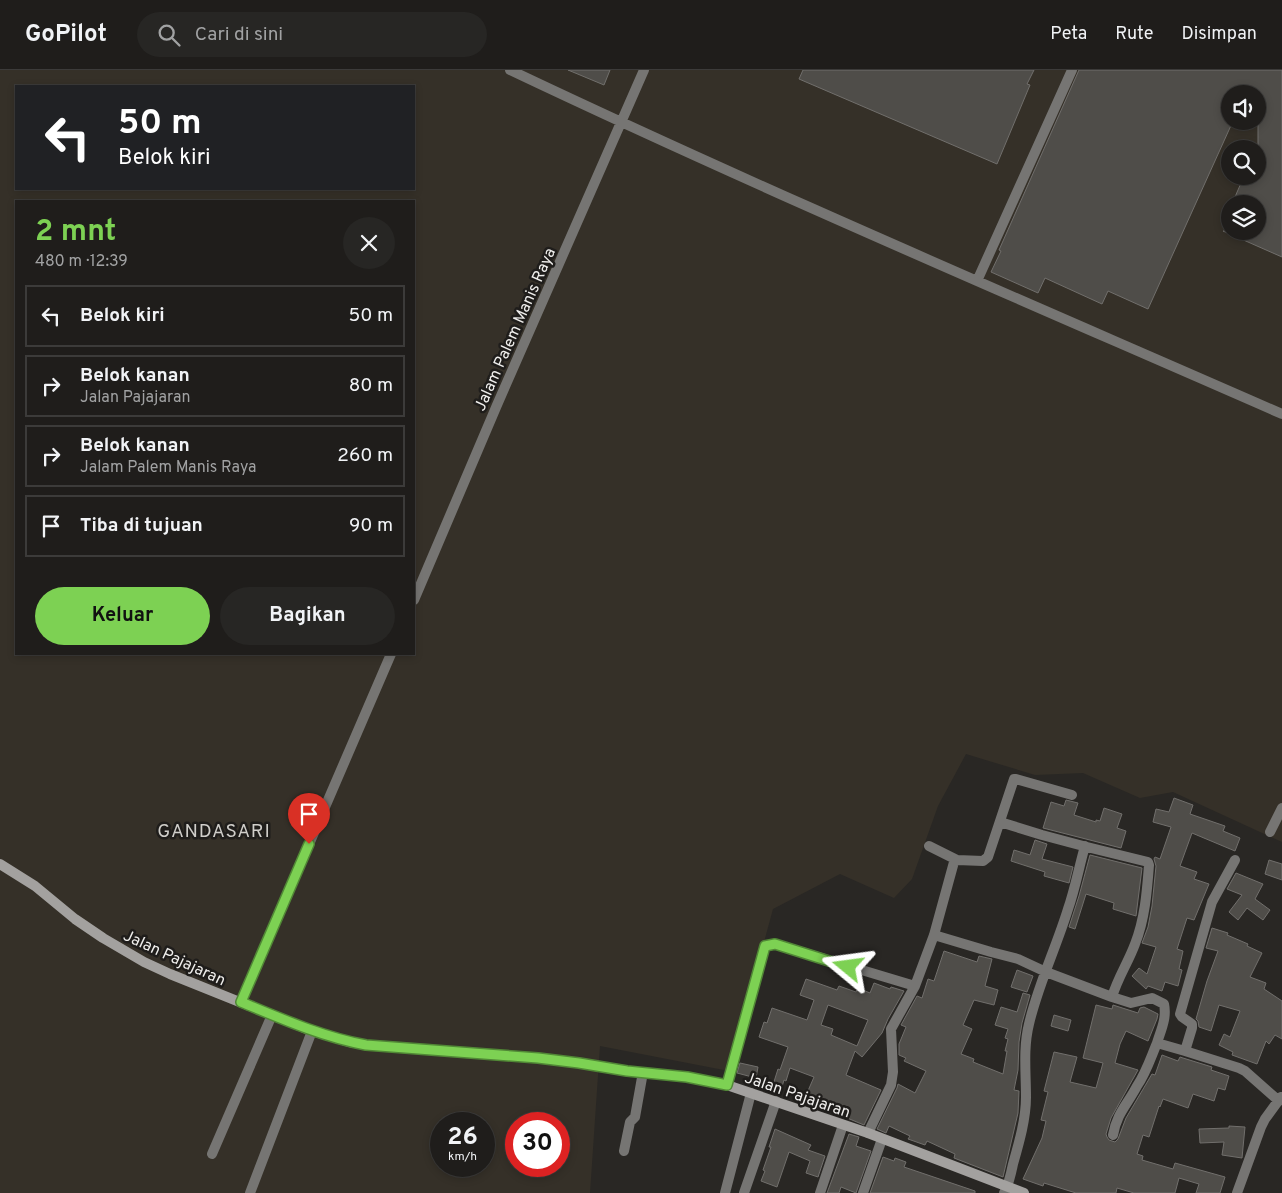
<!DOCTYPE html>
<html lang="id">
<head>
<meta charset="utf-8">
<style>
	body { margin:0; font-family:Overpass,sans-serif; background:#272624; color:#f1f3f6; height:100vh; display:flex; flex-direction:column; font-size:19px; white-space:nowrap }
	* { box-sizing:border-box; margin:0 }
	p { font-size:16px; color:#a1a2a3 }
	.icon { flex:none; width:28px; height:28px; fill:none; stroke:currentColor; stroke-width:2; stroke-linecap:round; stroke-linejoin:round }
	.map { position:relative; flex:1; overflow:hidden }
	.details { position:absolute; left:15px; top:130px; width:400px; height:455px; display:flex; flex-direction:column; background:#1f1d1b; border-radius:0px; box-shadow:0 2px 8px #0003,0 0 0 1px #3c3b3a }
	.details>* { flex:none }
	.guide { position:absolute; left:15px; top:15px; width:400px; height:105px; border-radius:0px; box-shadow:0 2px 8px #0003,0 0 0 1px #3c3b3a; background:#202124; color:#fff; overflow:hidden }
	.controls { position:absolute; left:1221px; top:15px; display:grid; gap:10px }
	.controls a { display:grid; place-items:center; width:45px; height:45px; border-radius:50%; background:#1f1d1b; box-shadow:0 2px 8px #0003,0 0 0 1px #3c3b3a; font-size:25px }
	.speed { position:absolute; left:430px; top:1042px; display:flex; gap:10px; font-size:25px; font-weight:700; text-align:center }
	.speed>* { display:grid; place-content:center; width:65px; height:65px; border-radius:50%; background:#1f1d1b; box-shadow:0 2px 8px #0003,0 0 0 1px #3c3b3a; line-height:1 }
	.speed small { font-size:12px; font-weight:400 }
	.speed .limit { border:8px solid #d22; background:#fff; color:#111 }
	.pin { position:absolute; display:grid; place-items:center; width:42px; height:42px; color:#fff; margin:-51px -21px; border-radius:50% 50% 50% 0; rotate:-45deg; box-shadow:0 0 5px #0007 }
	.pin .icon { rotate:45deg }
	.me { position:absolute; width:55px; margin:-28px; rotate:286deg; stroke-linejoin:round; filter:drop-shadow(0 0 4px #0008) }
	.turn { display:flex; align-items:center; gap:18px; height:105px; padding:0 20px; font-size:22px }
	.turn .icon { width:65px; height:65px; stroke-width:2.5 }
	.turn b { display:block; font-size:35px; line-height:42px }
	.round { display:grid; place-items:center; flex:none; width:52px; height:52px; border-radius:26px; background:#272624 }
	.head { display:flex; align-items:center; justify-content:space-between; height:85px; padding:0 20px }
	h1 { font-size:30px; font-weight:700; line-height:38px; color:#7dd153 }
	.cta { display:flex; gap:10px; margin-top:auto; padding:10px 20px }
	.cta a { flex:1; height:58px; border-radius:30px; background:#7dd153; color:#111; font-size:20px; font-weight:700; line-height:58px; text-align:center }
	.cta a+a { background:#272624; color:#f1f3f6 }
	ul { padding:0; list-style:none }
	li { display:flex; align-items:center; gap:15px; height:62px; margin:0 10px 8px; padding:0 10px; border:2px solid #3c3b3a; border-radius:0px }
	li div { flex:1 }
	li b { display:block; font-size:19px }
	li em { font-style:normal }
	header { display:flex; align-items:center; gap:30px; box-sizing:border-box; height:70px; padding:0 25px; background:#1f1d1b; border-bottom:1px solid #3c3b3a }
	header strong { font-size:24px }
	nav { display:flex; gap:28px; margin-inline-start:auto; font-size:18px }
	.search { width:350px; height:45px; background:#272624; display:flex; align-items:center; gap:12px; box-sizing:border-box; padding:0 18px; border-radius:28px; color:#a1a2a3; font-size:19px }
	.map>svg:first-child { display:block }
	.built { fill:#353028; fill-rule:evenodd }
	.building { fill:#4f4d49; stroke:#716f6c; fill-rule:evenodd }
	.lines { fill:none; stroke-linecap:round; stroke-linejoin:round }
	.minor { stroke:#767573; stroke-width:10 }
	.tertiary { stroke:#767573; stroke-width:10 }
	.secondary { stroke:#a3a19f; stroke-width:10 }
	.route-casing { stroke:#518836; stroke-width:12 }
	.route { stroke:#7dd153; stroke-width:9 }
	.labels { text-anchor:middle; stroke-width:5; stroke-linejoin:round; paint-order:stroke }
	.street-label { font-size:16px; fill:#f0efed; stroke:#1f1d1b }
	.quarter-label { font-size:19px; letter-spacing:1px; fill:#d0ceca; stroke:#1f1d1b }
</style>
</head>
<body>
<header>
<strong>GoPilot</strong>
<div class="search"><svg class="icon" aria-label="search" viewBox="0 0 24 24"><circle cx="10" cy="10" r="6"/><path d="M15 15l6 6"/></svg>Cari di sini</div>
<nav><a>Peta</a><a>Rute</a><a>Disimpan</a></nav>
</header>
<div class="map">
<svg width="1282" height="1123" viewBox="0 0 1282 1123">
	<rect width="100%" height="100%" fill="#292724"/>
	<path class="built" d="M0 0H1282V772L1173 722 1140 728 1083 703 1035 705 966 684 938 736 912 809 894 828 840 804 773 839 729 1001 600 976 590 1123H0ZM16 16H414V119H16ZM1230 24H1258V51H1230ZM1230 79H1258V106H1230ZM16 131H414V584H16ZM1230 134H1258V161H1230ZM441 1054H484V1096H441ZM516 1054H559V1096H516Z"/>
	<path class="building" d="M568 0H610L604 15Z
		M803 0H1034L1027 14 1030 15 997 94 799 9Z
		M1079 0H1282V187L1223 161H1258V134H1232L1244 106H1258V24H1230V51H1233L1148 239 1108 221 1102 234 1045 208 1038 223 991 202 1001 181 999 180Z
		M1174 728 1193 735 1190 744 1225 756 1223 761 1240 768 1235 781 1192 763 1180 796 1197 802 1194 809 1209 814 1194 850 1187 848 1177 879 1183 881 1179 899 1182 900 1178 916 1165 912 1162 921 1148 916 1146 919 1132 906 1139 898 1147 904 1156 877 1142 873 1148 857 1152 836 1156 796 1154 789 1155 787 1160 789 1171 757 1153 752 1156 739 1169 742Z
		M1066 730 1078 733 1074 745 1096 752V750L1100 751 1104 738 1122 744 1117 758 1126 761 1121 778 1043 758 1051 732 1064 736Z
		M1035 770 1047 774 1042 789 1073 797 1069 813 1044 806 1045 802 1011 791 1014 780 1030 785Z
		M1090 785 1142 798 1136 846 1113 839 1114 833 1086 824 1075 859 1069 857 1079 826Z
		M1269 790 1282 794V810L1265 804Z
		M1236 803 1263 814 1255 829 1270 840 1263 850 1247 838 1238 850 1229 842 1242 825 1227 819Z
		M1212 858 1228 863 1227 865 1248 874 1247 876 1262 883 1250 907 1266 913 1264 919 1282 931V969L1275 965 1269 974 1266 971 1257 994 1232 985 1233 982 1219 975 1224 964 1230 967 1240 941 1219 935 1211 961 1199 957 1198 951 1196 949 1207 911 1218 881 1206 878Z
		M944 881 977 892 979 886 992 889 985 916 998 920 994 935 974 930 963 955 972 959 961 984 974 989 973 992 1003 1004 1007 981H1005L1008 969 1005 968 1008 959 995 955 1001 937 1017 942 1023 923 1030 925 1022 953 1019 972 1018 1000 1014 1020 1019 1021 1018 1043 1003 1107 954 1088 955 1084 927 1071 925 1075 908 1069 910 1066 889 1056 886 1063 877 1059 897 1018 898 1014 915 1023 926 1001 904 991 906 988 899 985V974L906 957 901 955 917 926 922 928 928 909 934 911Z
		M1017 900 1033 906 1027 922 1011 917Z
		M806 909 837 920 839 916 856 922 858 918 870 923 874 913 890 919 891 917 904 921 888 949 882 963 862 987 855 981 846 1005 881 1020 864 1055 804 1030 814 1007 790 998 786 1011 784 1010 781 1020 772 1018 778 999 780 1000 788 977 759 967 764 952 767 953 772 938 807 950 814 930 800 925ZM828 935 868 950 857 976 831 965 833 959 821 955Z
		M1096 935 1112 939 1113 935 1138 943 1140 938 1144 937 1158 944 1157 949 1148 971 1126 961 1120 974 1115 993 1138 1000 1111 1048 1106 1064 1107 1067 1109 1070 1115 1072 1118 1069 1126 1048 1152 1004 1155 1005 1162 985 1178 991 1180 987 1183 988 1212 997 1211 1000 1229 1006 1225 1020 1218 1018 1214 1031 1193 1024 1188 1038 1163 1029 1160 1037 1159 1036 1149 1067 1143 1065 1137 1084 1143 1086 1142 1090 1173 1099 1175 1093 1225 1107 1220 1123H1196L1199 1114 1179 1108 1175 1123H1134L1117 1118 1116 1123H1076L1044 1113 1043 1116 1023 1109 1042 1068 1046 1051 1041 1050 1048 1022 1044 1021 1054 982 1077 987 1070 1012 1096 1018 1103 993 1083 988Z
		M1054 945 1071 950 1068 961 1051 956Z
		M740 993 758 997 756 1008 737 1003Z
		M1229 1056 1245 1057 1242 1088 1222 1085 1224 1072 1200 1073 1199 1059 1229 1058Z
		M775 1059 811 1075 808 1080 825 1086 818 1107 806 1103 810 1091 789 1082 777 1117 761 1111 765 1101 763 1100 771 1077H769Z
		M849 1064 859 1067 856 1076 871 1081 856 1123 841 1117 839 1123H827Z
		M883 1087 894 1091 895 1088 906 1092 904 1097 975 1121V1123H870Z"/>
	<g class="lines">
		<path class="minor" d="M510 0C765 121 1024 231 1282 344
			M977 211 1072 0
			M414 530 497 335 644 0
			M1000 752 1042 765 1087 777 1148 792 1149 795C1147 821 1145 849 1135 874 1128 893 1118 907 1112 927
			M1270 762 1282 738
			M929 776 957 790
			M1235 790 1212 832 1180 944 1182 947 1192 954V958L1185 981 1239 998 1245 1001 1279 1031
			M934 865 991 882 1018 889 1046 902 1112 927 1131 933 1152 928 1164 934C1167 948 1161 960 1157 973L1185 981
			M241 932 391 584
			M727 1015 765 876 775 874 915 916 934 865 954 792 957 790 983 791 988 787 1014 709H1016L1072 725
			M868 1063 891 1015 893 1002 891 959 915 916
			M1113 1065C1117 1043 1127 1035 1137 1016 1146 1003 1151 987 1157 973
			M624 1081 630 1052 635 1047 643 1002
			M212 1084 272 945
			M725 1123 751 1023
			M744 1123 776 1031
			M820 1123 843 1055
			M863 1123 882 1069
			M1004 1123C1009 1114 1011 1104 1013 1094 1019 1073 1026 1049 1026 1027 1026 1003 1023 978 1029 954 1038 915 1056 878 1068 839 1075 819 1079 797 1085 776
			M1237 1123 1261 1057 1265 1049 1281 1027"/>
		<path class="tertiary" d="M250 1123 312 961"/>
		<path class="secondary" d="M0 794 35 816 75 849 103 868 144 892 170 904 312 961 349 972 367 975 538 988 579 993 627 1001 687 1007 727 1015 868 1063 1024 1123"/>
	</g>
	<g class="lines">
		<g class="route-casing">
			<path id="route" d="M309 774 241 932C282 949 323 967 366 975L538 988 579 993 627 1001 687 1007 727 1015 765 876 775 874 848 897"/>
		</g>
		<use href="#route" class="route"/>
	</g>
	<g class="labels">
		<g class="street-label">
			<text transform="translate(514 259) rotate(-66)" y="6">Jalam Palem Manis Raya</text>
			<text transform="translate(175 887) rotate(25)" y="6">Jalan Pajajaran</text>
			<text transform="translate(798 1024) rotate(19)" y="6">Jalan Pajajaran</text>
		</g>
		<g class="quarter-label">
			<text x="214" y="767">GANDASARI</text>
		</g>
	</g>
</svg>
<div class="controls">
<a><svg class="icon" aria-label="sound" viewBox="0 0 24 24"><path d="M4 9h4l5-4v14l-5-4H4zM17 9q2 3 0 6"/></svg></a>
<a><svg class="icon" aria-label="search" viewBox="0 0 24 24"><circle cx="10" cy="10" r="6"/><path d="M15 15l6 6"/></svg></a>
<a><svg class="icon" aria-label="layers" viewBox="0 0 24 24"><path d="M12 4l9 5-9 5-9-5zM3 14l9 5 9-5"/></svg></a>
</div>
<div class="speed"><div>26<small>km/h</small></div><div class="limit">30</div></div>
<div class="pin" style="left:309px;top:774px;background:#d93025"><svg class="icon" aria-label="arrive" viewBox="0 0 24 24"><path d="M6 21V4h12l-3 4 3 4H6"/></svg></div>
<svg class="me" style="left:848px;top:897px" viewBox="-20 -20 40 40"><path d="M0-17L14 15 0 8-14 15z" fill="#7dd153" stroke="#fff" stroke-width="4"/></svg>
<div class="guide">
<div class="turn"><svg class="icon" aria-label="left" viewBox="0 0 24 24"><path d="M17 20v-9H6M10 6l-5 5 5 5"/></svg><div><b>50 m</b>Belok kiri</div></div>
</div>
<section class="details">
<div class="head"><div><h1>2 mnt</h1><p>480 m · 12:39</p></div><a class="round"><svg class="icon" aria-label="close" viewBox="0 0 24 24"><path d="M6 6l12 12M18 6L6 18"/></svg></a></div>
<ul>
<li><svg class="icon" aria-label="left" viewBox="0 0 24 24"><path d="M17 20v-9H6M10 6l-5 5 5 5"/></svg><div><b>Belok kiri</b></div><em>50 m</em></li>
<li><svg class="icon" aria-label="right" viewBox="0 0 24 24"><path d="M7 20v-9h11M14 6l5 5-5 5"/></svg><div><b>Belok kanan</b><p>Jalan Pajajaran</p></div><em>80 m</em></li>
<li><svg class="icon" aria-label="right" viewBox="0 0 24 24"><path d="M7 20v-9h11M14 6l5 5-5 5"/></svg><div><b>Belok kanan</b><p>Jalam Palem Manis Raya</p></div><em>260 m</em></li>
<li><svg class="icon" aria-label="arrive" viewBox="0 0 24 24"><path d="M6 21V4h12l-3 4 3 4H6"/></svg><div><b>Tiba di tujuan</b></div><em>90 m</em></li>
</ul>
<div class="cta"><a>Keluar</a><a>Bagikan</a></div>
</section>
</div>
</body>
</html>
